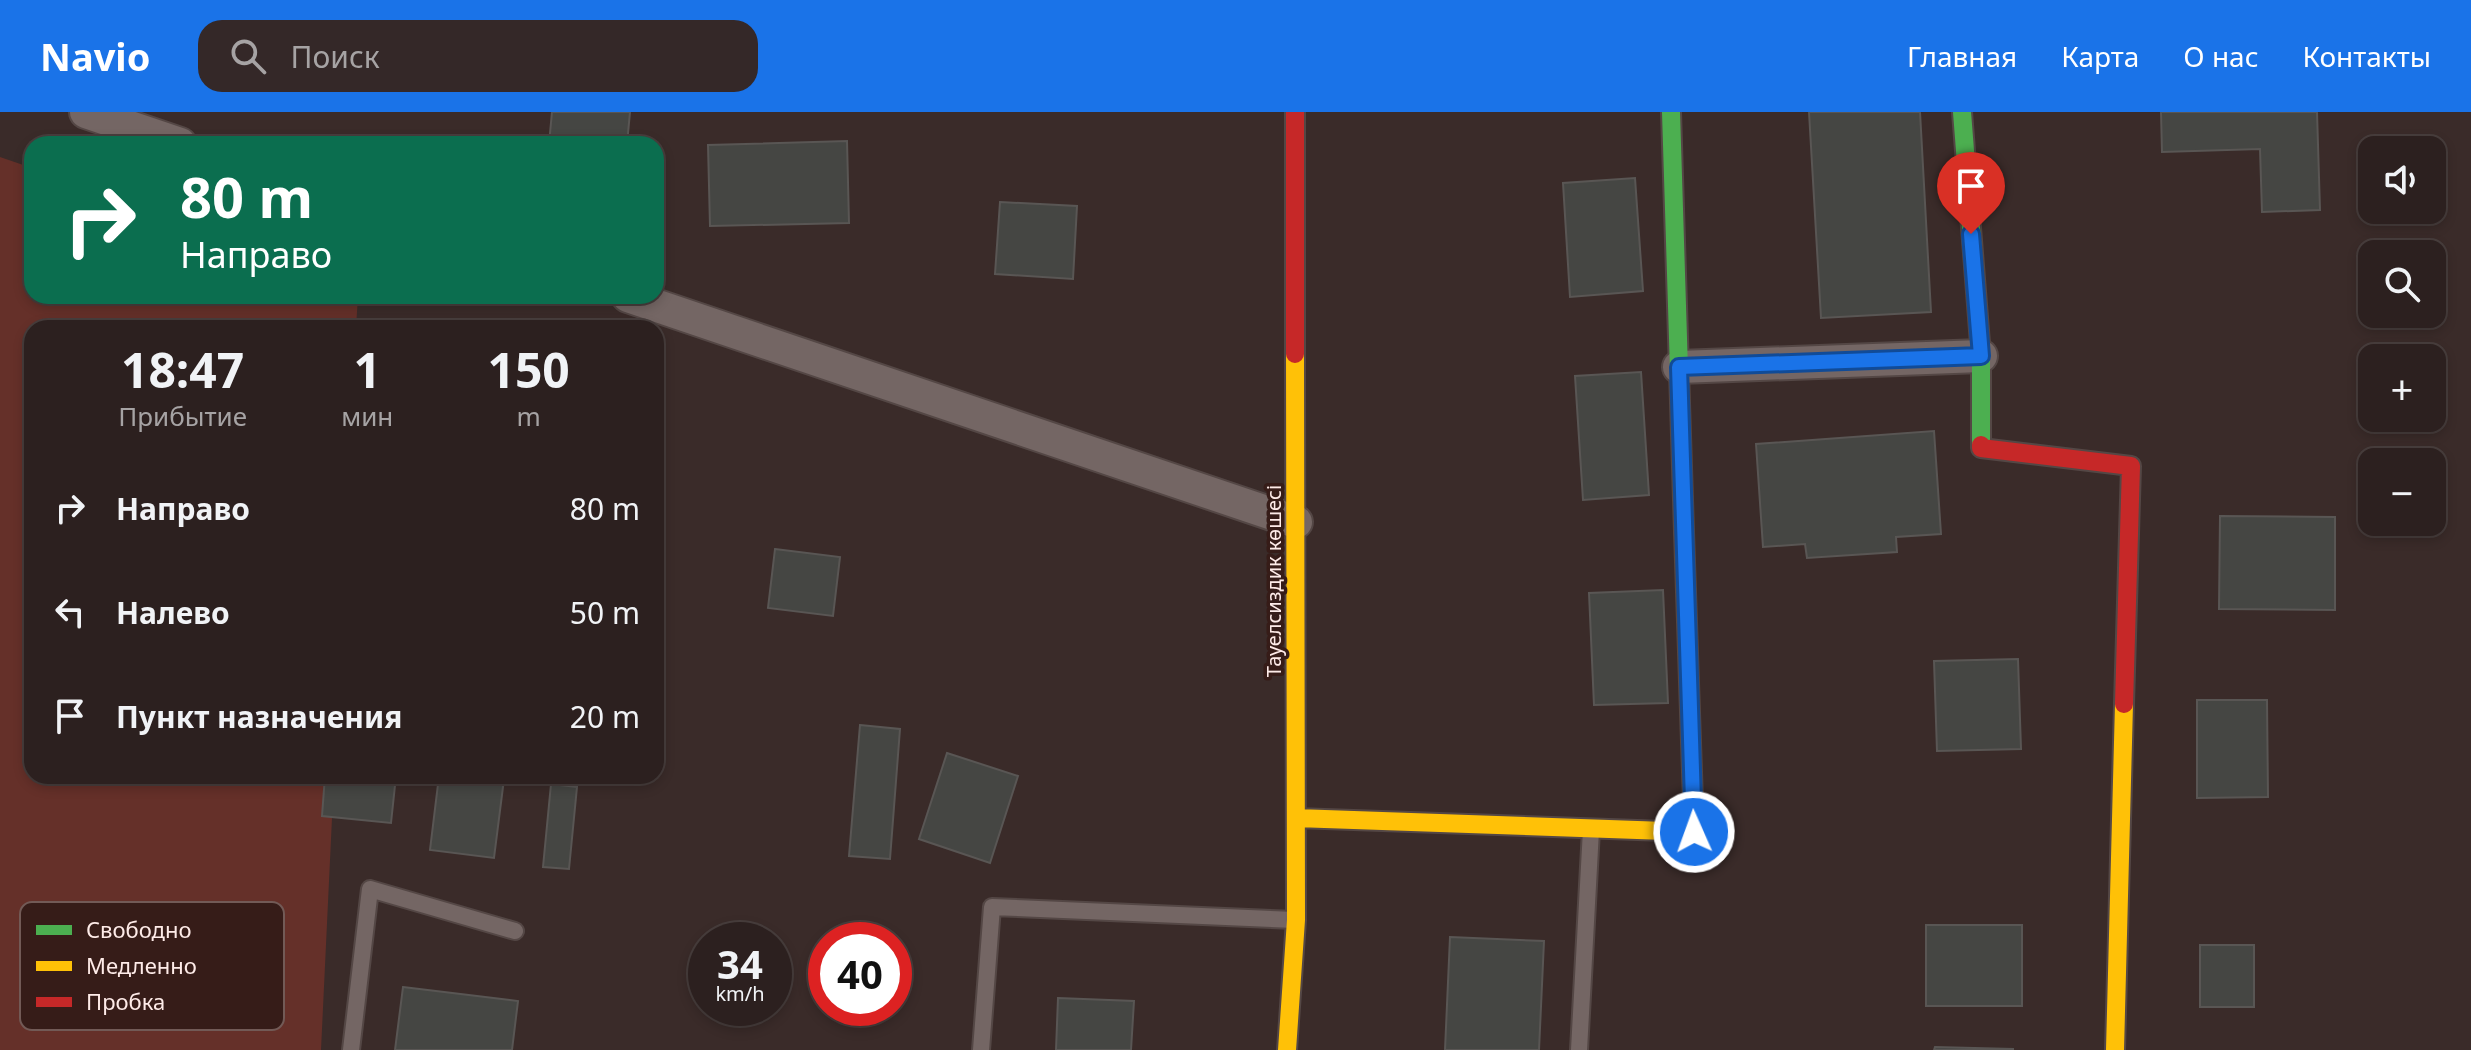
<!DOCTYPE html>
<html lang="ru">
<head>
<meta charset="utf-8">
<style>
	body { margin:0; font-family:"Noto Sans",sans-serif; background:#342828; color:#f1f3f6; height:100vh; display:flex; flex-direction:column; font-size:30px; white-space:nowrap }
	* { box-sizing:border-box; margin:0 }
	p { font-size:26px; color:#a6a3a4 }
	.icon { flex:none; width:44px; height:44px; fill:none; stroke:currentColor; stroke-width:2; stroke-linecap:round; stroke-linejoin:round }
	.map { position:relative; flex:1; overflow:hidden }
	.drawer { position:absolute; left:24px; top:208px; width:640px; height:464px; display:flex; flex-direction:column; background:#2c201f; border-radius:24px; box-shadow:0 4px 12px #0003,0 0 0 2px #483e3d }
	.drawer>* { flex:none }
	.banner { position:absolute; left:24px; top:24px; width:640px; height:168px; border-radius:24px; box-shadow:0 4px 12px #0003,0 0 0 2px #483e3d; background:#0b6e4f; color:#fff; overflow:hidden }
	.tools { position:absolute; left:2358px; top:24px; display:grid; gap:16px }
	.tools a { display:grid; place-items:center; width:88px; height:88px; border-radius:16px; background:#2c201f; box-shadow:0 4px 12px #0003,0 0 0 2px #483e3d; font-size:40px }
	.speed { position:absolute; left:688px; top:810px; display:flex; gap:16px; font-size:40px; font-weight:700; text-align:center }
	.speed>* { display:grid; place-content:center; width:104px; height:104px; border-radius:50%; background:#2c201f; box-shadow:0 4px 12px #0003,0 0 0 2px #483e3d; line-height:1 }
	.speed small { font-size:20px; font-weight:400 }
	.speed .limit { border:12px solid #d22; background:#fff; color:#111 }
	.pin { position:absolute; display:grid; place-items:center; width:68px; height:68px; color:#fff; margin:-82px -34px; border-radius:50% 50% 50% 0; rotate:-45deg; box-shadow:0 0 8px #0007 }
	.pin .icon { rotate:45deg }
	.me { position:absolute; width:88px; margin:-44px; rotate:358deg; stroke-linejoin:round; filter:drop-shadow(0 0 6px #0008) }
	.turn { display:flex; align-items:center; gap:28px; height:168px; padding:0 24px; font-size:36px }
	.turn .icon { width:104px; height:104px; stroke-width:2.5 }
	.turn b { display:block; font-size:56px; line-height:68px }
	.eta { display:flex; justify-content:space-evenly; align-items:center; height:136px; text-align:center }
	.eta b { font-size:48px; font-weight:700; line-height:56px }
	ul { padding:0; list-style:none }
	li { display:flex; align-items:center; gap:24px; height:104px; padding:0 24px }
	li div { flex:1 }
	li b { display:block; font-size:30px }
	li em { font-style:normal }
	header { display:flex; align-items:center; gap:48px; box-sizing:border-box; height:112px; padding:0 40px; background:#1a73e8; color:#fff }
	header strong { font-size:38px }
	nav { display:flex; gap:44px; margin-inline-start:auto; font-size:28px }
	.search { width:560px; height:72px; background:#342828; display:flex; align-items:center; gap:20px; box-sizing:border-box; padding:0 28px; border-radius:24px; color:#a6a3a4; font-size:30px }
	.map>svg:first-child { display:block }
	.green { fill:#653029 }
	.building { fill:#454643; stroke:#595654; stroke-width:2 }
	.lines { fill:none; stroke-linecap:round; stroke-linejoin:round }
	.lane-casing { stroke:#544745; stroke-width:20 }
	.street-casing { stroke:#544745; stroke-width:36 }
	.fast-casing { stroke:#544745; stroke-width:22 }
	.slow-casing { stroke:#544745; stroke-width:22 }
	.jam-casing { stroke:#544745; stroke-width:22 }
	.lane { stroke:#746664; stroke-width:16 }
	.street { stroke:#746664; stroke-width:32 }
	.fast { stroke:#4caf50; stroke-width:18 }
	.slow { stroke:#ffc107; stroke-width:18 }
	.jam { stroke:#c62828; stroke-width:18 }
	.route-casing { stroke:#114b97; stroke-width:20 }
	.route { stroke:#1a73e8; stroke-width:14 }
	.labels { text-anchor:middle; stroke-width:7; stroke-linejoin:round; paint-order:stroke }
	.street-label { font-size:20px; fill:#feebe8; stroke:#361c18 }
	.key { fill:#361c18; stroke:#725a56; stroke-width:2 }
	.key-label { font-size:22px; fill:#feebe8 }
</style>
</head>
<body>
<header>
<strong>Navio</strong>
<div class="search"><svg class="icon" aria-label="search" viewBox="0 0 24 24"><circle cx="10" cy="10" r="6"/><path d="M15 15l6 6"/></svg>Поиск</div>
<nav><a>Главная</a><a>Карта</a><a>О нас</a><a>Контакты</a></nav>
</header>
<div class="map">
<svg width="2471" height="938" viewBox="0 0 2471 938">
	<rect width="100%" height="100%" fill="#3a2b29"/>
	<path class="green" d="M0 45 32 56V184H358L356 216H32V664H334L321 938H0Z"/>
	<path class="building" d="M552 0H630L627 32H549Z
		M1809 0H1920L1931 200 1821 206Z
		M2161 0H2317L2320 98 2262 100 2260 37 2162 40Z
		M847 29 849 111 710 114 708 33Z
		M1635 66 1643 179 1570 185 1563 71Z
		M1000 90 1077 94 1073 167 995 162Z
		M1641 260 1649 383 1583 388 1575 264Z
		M1934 319 1941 422 1896 425 1897 440 1807 446 1805 432 1763 435 1756 332Z
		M2220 404 2335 405V498L2219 497Z
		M775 437 840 445 833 504 768 496Z
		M1663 478 1668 591 1594 593 1589 481Z
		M2018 547 2021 637 1937 639 1934 549Z
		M2197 588H2267L2268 685 2197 686Z
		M860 613 900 617 890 747 849 744Z
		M947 641 1018 664 990 751 919 727Z
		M325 664H396L391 711 322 704Z
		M439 664H480L504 667 494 746 430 738Z
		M551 672 577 675 569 757 543 755Z
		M1926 813H2022V894H1926Z
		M1450 825 1544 829 1539 938H1445Z
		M2200 833H2254V895H2200Z
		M403 875 518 889 512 938H395Z
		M1058 886 1134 889 1131 938H1056Z
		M1935 935 2013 937V938H1934Z"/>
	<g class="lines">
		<g class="lane-casing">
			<path id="lane" d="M351 938 370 777 515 819
				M981 938 992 795 1295 808
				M1579 938 1591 718"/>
		</g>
		<g class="street-casing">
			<path id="street" d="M86 0 180 32
				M628 184 1296 410
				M1679 255 1981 244"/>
		</g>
		<g class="fast-casing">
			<path id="fast" d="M1671 0 1684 420
				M1962 0 1981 244V333"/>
		</g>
		<g class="slow-casing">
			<path id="slow" d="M1296 706 1694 720 1684 420
				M1287 938 1296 808 1295 242
				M2115 938 2124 592"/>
		</g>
		<g class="jam-casing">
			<path id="jam" d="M1295 0V242
				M1981 333V336L2131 354 2124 592"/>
		</g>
		<use href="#lane" class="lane"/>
		<use href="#street" class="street"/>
		<use href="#fast" class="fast"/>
		<use href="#slow" class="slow"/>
		<use href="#jam" class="jam"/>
	</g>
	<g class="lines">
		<g class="route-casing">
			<path id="route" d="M1694 720 1679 255 1981 244 1971 122"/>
		</g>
		<use href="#route" class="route"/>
	</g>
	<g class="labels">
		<g class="street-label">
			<text transform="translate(1274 469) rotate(-90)" y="7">Тауелсиздик көшесі</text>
		</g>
	</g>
	<rect x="20" y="790" width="264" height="128" rx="12" class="key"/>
	<rect x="36" y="813" width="36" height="10" fill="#4caf50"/>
	<rect x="36" y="849" width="36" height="10" fill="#ffc107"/>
	<rect x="36" y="885" width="36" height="10" fill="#c62828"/>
	<g class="key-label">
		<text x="86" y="826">Свободно</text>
		<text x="86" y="862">Медленно</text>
		<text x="86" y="898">Пробка</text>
	</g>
</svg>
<div class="tools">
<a><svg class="icon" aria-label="sound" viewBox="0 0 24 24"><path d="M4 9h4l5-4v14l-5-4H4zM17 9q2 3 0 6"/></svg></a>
<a><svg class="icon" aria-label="search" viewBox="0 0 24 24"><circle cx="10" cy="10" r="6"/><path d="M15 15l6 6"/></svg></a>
<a>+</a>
<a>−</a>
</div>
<div class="speed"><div>34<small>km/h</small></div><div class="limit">40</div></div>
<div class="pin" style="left:1971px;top:122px;background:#d93025"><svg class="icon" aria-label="arrive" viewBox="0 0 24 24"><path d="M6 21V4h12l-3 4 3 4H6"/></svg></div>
<svg class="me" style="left:1694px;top:720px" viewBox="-20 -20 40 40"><circle r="17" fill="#1a73e8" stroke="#fff" stroke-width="3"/><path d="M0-11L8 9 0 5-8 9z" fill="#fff"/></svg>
<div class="banner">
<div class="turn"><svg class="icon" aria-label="right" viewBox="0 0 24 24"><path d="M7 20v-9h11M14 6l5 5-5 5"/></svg><div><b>80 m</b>Направо</div></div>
</div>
<section class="drawer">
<div class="eta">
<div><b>18:47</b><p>Прибытие</p></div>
<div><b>1</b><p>мин</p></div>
<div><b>150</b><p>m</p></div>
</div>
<ul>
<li><svg class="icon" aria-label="right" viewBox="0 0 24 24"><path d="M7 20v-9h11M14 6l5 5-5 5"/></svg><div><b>Направо</b></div><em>80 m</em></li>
<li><svg class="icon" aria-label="left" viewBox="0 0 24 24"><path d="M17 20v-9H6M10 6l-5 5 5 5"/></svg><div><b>Налево</b></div><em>50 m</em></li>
<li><svg class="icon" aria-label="arrive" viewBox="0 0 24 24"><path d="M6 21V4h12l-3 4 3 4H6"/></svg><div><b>Пункт назначения</b></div><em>20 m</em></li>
</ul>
</section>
</div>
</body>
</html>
